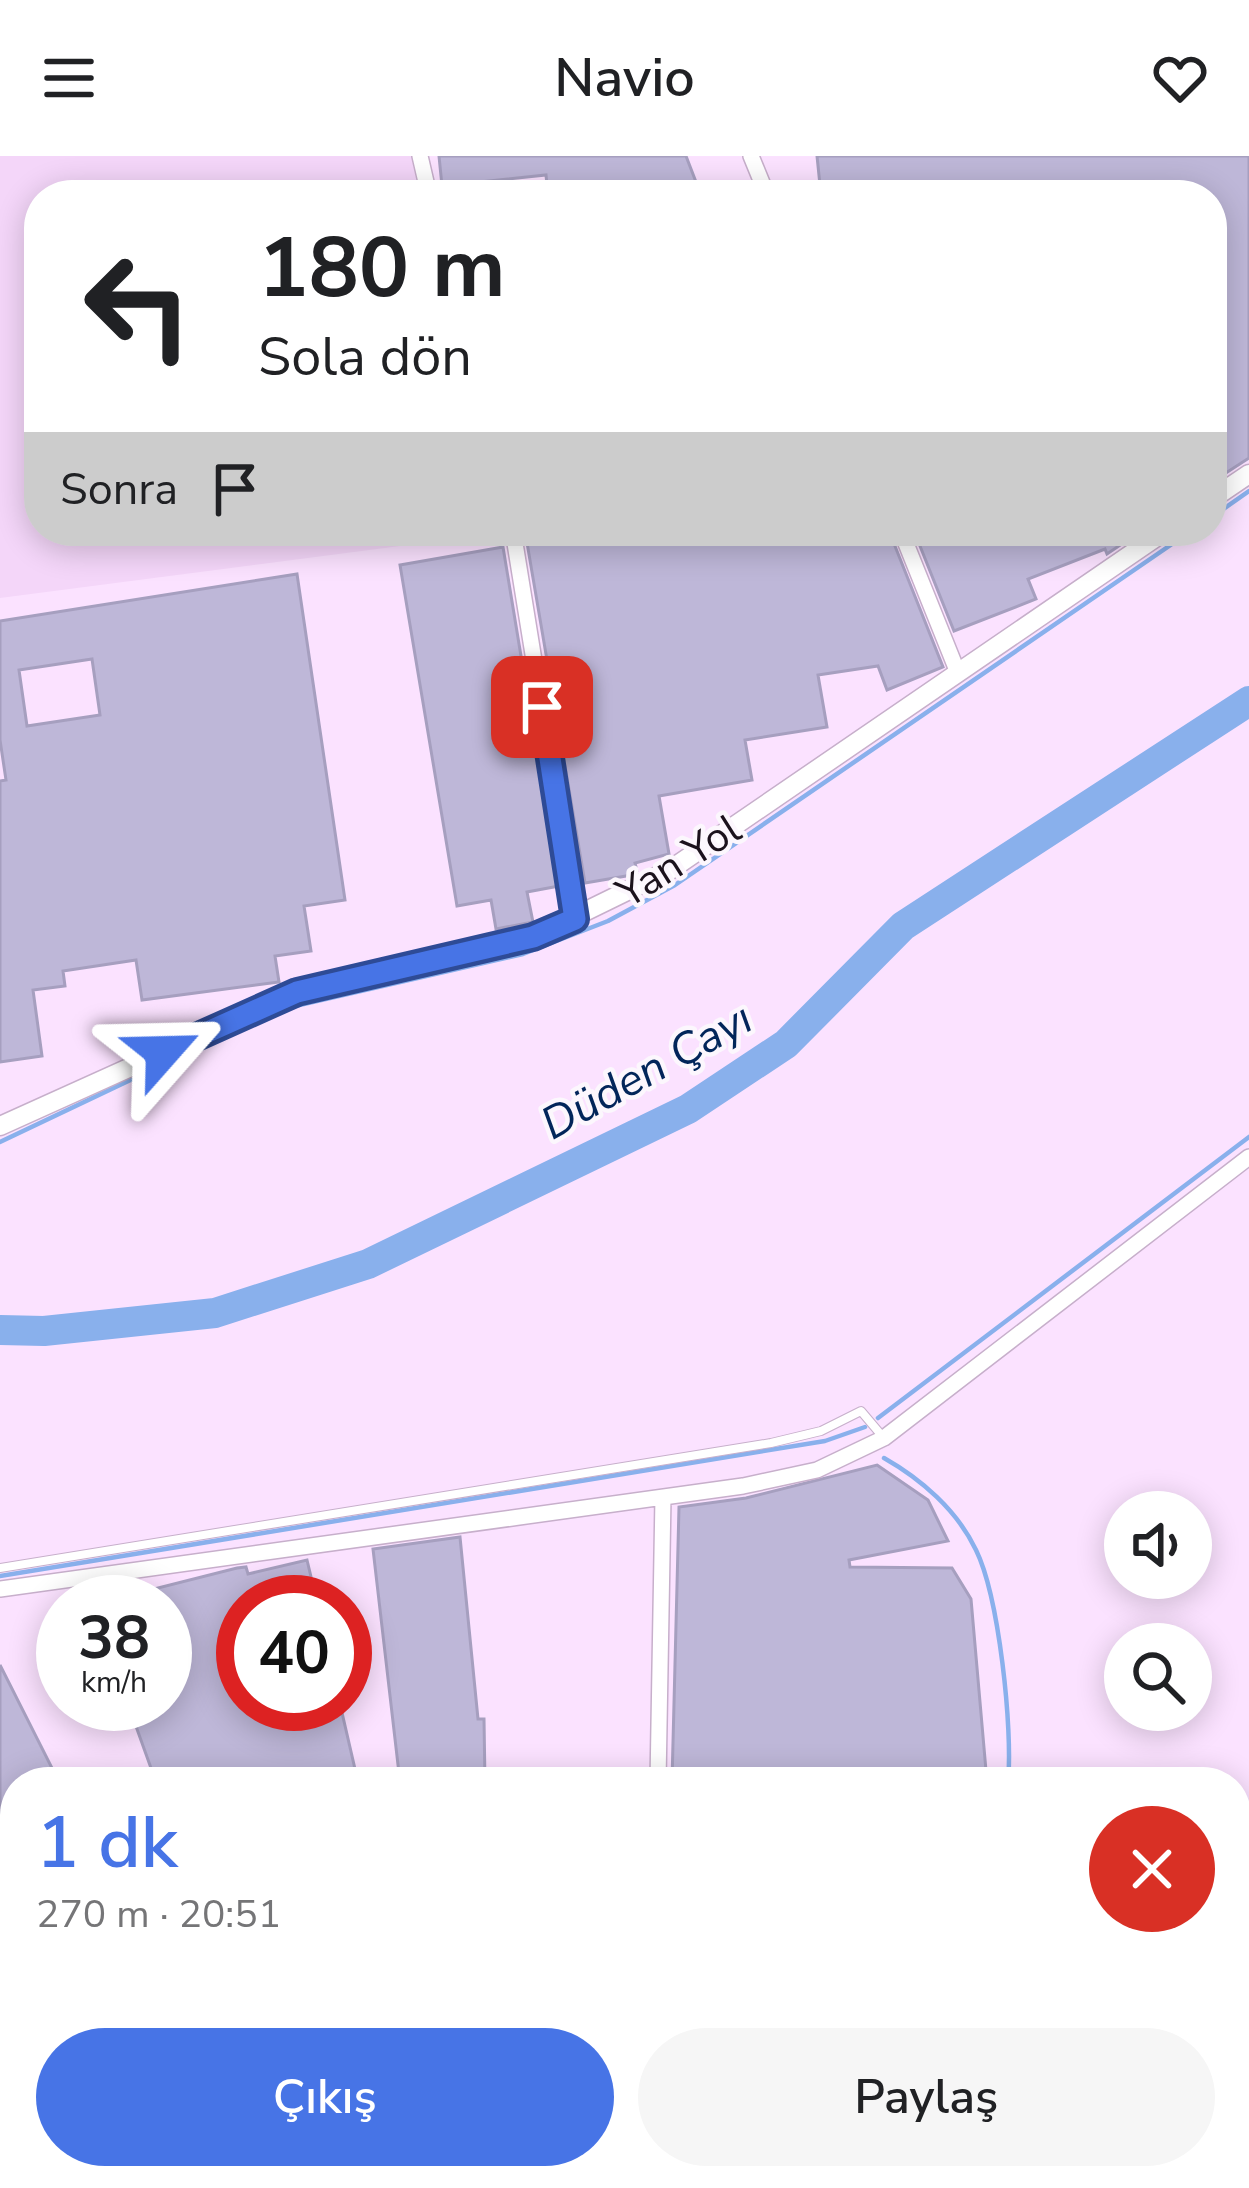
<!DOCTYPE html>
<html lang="tr">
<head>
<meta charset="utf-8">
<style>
	body { margin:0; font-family:"Nunito Sans",sans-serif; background:#f6f6f6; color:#202124; height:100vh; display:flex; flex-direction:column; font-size:45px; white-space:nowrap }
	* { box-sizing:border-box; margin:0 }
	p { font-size:39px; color:#757577 }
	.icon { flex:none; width:66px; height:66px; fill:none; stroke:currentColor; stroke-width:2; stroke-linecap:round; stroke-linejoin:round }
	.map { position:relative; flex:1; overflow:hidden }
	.drawer { position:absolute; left:0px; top:1611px; width:1251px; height:423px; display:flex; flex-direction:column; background:#fff; border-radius:48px 48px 0 0; box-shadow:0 6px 30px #0003 }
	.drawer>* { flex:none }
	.banner { position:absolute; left:24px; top:24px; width:1203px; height:366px; border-radius:48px; box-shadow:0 6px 30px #0003; background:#fff; color:#202124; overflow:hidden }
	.buttons { position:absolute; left:1104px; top:1335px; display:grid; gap:24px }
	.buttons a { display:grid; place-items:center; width:108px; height:108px; border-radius:50%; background:#fff; box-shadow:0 6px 30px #0003; font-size:60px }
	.speed { position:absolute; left:36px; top:1419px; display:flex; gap:24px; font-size:60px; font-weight:700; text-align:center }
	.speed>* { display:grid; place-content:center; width:156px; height:156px; border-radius:50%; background:#fff; box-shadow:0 6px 30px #0003; line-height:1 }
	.speed small { font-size:30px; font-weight:400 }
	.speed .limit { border:18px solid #d22; background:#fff; color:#111 }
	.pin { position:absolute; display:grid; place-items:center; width:102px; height:102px; color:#fff; margin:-51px; border-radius:24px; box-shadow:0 6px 18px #0006 }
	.me { position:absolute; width:132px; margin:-66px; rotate:65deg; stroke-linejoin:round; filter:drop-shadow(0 0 9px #0008) }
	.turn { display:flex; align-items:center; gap:42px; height:252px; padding:0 36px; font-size:54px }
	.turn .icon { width:156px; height:156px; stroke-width:2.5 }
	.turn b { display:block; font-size:84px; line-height:102px }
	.then { display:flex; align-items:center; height:114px; padding:0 36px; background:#0003; gap:24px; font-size:45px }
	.round { display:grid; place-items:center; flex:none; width:126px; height:126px; border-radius:63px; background:#f6f6f6 }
	.headline { display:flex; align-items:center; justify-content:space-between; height:204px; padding:0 36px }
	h1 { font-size:72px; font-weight:600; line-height:90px; color:#4774e6 }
	.button { display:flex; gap:24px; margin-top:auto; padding:24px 36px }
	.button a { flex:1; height:138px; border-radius:72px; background:#4774e6; color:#fff; font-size:48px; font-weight:600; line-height:138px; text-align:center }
	.button a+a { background:#f6f6f6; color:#202124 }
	header { display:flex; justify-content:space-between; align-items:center; height:156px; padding:0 36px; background:#fff; font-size:54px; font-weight:600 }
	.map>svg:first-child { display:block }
	.built { fill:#f4d6f9 }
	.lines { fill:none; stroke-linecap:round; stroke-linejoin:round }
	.stream { stroke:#89b0ec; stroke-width:4.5 }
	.river { stroke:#89b0ec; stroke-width:30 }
	.building { fill:#beb7d8; stroke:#a69fbf; stroke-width:3; fill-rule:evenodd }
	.service-casing { stroke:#c7afcb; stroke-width:10 }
	.minor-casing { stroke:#c7afcb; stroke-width:18 }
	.tertiary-casing { stroke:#c7afcb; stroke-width:21 }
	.service { stroke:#fff; stroke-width:8 }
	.minor { stroke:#fff; stroke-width:15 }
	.tertiary { stroke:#fff; stroke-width:18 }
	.route-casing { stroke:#2e4b96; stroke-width:30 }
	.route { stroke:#4774e6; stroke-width:21 }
	.labels { text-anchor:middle; stroke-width:9; stroke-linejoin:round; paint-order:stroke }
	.street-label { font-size:42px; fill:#1b121c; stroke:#fcf7fd }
	.water-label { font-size:45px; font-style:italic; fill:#02265a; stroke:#fcf7fd }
</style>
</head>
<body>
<header><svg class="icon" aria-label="menu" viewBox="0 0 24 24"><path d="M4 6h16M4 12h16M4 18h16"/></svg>Navio<svg class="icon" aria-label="heart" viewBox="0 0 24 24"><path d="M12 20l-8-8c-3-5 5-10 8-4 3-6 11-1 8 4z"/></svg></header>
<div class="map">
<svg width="1249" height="2032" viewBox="0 0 1249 2032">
	<rect width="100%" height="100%" fill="#fbe2ff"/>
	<path class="built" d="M0 0H411L420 39H39V375L500 377 0 442Z"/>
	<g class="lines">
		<path class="stream" d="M1212 361 1249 335
			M282 853 523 798 608 765 675 729 1191 375
			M0 986 244 870
			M878 1262 1249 981
			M884 1302C921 1323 957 1354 976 1394 999 1441 1013 1573 1008 1626
			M0 1420 825 1285 865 1271
			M1177 2019 1181 2032"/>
		<path class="river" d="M0 1174 44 1175 215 1157 368 1108 688 953 786 888 903 770 1249 545"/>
	</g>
	<path class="building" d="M439 0H686L701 39H548L546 19 442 30Z
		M817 0H1249V302L1212 326V39H821Z
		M525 375H889L943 511 887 534 878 510 818 519 827 571 745 584 752 624 659 640 669 698 635 707 637 715 626 720 585 727Z
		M914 375H1141L1107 398 1105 393 1028 423 1036 443 954 475Z
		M503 391 559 730 527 736 533 766 496 773 491 744 457 750 400 409Z
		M297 418 345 744 304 750 311 795 275 800 279 826 142 844 136 804 63 815 65 830 33 834 42 900 0 906V625L6 624 0 584V465ZM92 503 100 559 27 570 19 514Z
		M877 1309 928 1344 948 1385 849 1404 850 1411 952 1412 971 1443 987 1626H672L679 1351 746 1342Z
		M460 1381 478 1563H484L485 1626H400L373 1393Z
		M307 1404 317 1446H243V1548H340L358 1626H156L128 1548H165V1446H123L122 1441 237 1412 246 1411 248 1418Z
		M0 1509 59 1626H15V1792L0 1762Z
		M126 2019H207L182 2032H134Z
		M268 2019H388L374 2032H258Z
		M764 2019H908L911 2032H766Z"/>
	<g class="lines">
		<g class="service-casing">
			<path id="service" d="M0 1412 771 1287 821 1275 861 1255 883 1281"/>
		</g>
		<g class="minor-casing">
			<path id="minor" d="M420 0 429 39
				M751 0 767 39
				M513 375 576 763
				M901 375 958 517
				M0 1433 743 1330 817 1314 884 1282 1249 1001
				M658 1626 663 1341
				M633 2019 641 2032
				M225 2032 240 2019
				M407 2032 423 2019"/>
		</g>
		<g class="tertiary-casing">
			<path id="tertiary" d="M1212 343 1249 318
				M0 970 297 836 533 781 670 714 1165 375"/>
		</g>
		<use href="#service" class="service"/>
		<use href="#minor" class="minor"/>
		<use href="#tertiary" class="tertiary"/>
	</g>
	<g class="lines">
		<g class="route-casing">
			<path id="route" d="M163 896 297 836 533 781 575 763 542 551"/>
		</g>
		<use href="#route" class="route"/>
	</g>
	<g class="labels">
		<g class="street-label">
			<text transform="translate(678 704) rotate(-32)" y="15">Yan Yol</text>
		</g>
		<g class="water-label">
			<text transform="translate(646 914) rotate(-29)" y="16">Düden Çayı</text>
		</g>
	</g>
</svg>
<div class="buttons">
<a><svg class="icon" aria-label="sound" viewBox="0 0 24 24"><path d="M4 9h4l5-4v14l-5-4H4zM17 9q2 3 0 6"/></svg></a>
<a><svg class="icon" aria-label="search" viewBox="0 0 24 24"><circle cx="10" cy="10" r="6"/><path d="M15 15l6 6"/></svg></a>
</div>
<div class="speed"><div>38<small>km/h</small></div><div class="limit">40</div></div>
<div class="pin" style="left:542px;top:551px;background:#d93025"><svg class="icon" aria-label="arrive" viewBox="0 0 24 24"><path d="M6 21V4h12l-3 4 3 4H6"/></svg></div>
<svg class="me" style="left:163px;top:896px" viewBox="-20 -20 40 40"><path d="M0-17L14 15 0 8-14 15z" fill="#4774e6" stroke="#fff" stroke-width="4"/></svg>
<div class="banner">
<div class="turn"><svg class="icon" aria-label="left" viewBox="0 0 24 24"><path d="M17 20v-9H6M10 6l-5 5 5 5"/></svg><div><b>180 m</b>Sola dön</div></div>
<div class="then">Sonra<svg class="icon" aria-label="arrive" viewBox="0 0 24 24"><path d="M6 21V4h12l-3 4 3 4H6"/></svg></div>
</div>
<section class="drawer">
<div class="headline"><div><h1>1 dk</h1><p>270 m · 20:51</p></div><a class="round" style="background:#d93025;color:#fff"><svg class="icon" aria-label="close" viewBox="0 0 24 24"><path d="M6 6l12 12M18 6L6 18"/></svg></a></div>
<div class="button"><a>Çıkış</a><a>Paylaş</a></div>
</section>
</div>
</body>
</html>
